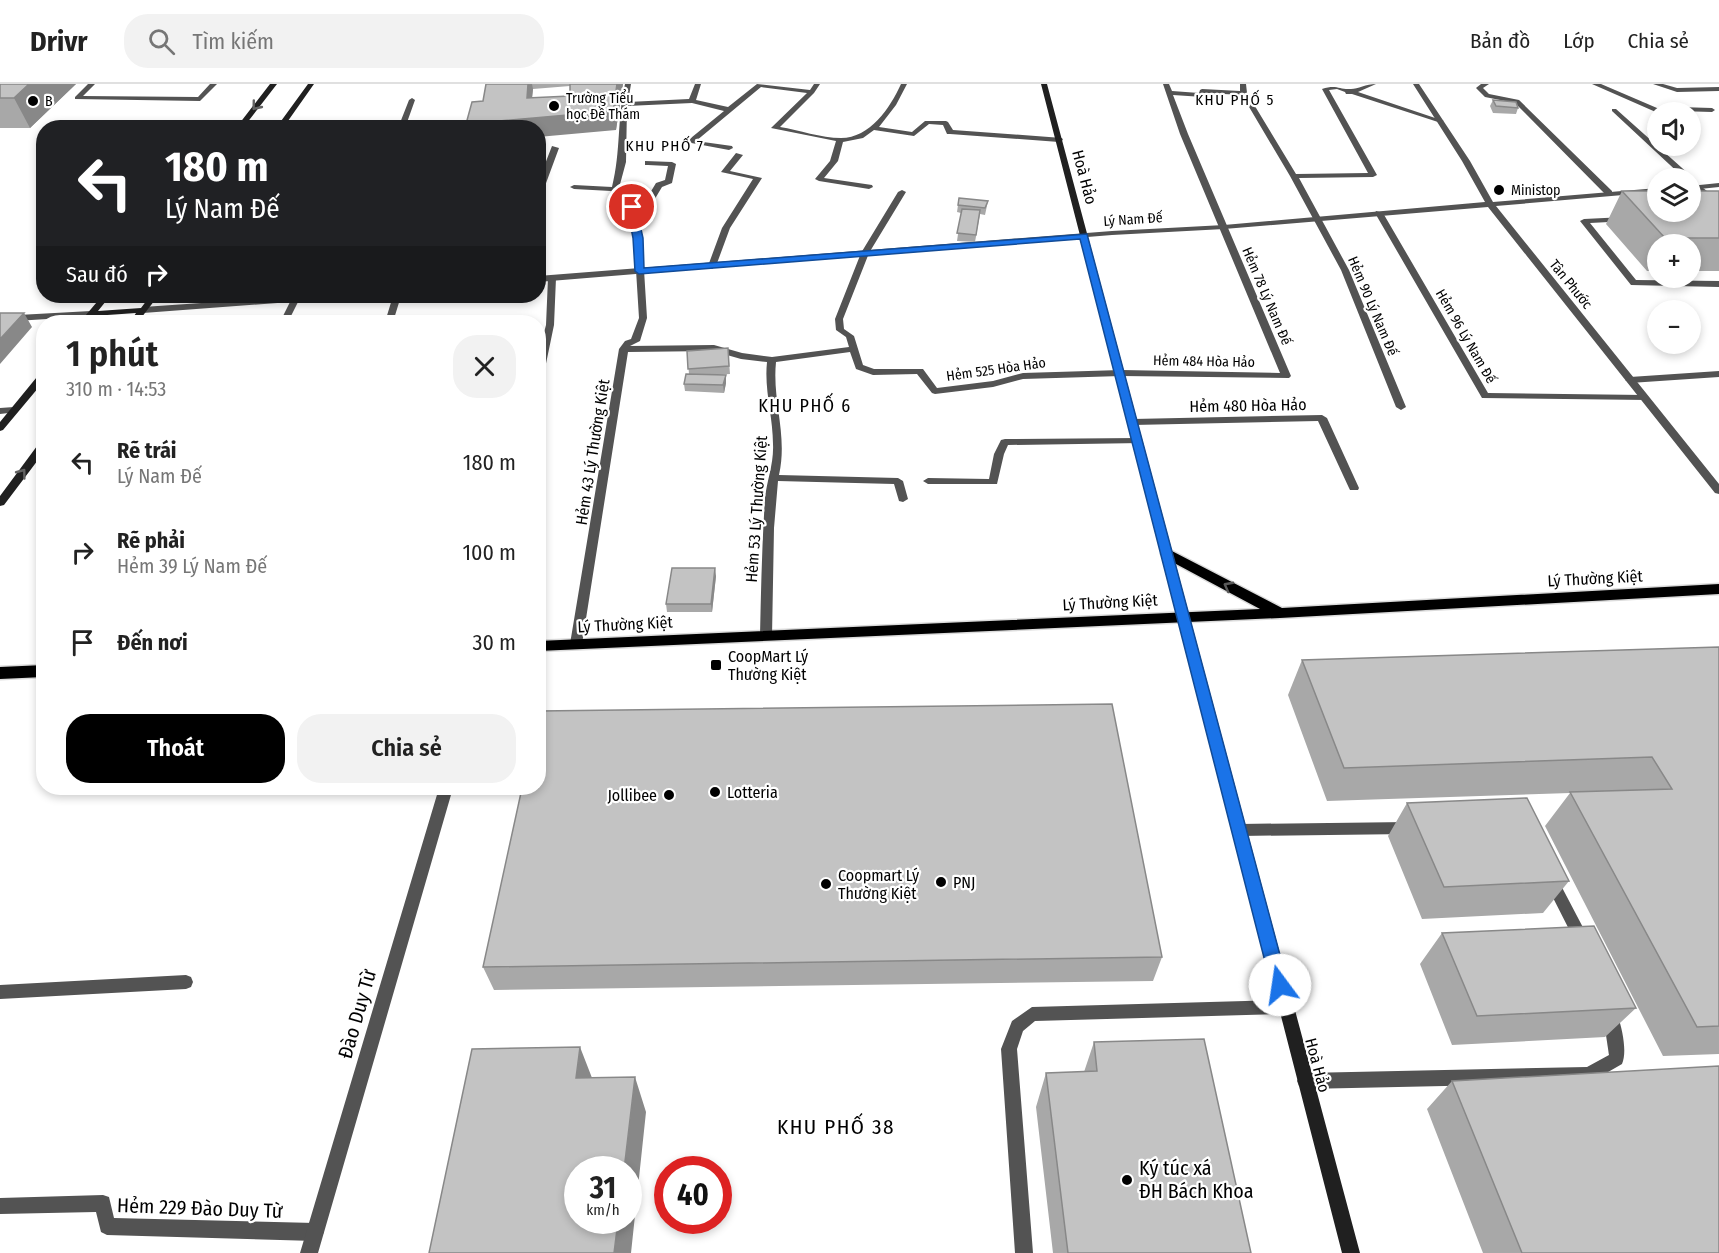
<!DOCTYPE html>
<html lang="vi">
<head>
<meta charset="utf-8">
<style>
	body { margin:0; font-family:"Fira Sans Condensed",sans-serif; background:#f2f2f2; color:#222; height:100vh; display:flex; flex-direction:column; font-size:22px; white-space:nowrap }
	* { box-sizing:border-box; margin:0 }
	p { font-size:20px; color:#767676 }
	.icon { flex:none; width:33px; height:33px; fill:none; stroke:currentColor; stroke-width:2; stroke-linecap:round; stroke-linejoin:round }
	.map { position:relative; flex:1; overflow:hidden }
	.panel { position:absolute; left:36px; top:231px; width:510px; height:480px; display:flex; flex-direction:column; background:#fff; border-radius:24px; box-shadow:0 3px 9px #0003 }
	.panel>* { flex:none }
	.guide { position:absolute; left:36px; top:36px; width:510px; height:183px; border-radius:24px; box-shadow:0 3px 9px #0003; background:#202124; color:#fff; overflow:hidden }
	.controls { position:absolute; left:1647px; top:18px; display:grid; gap:12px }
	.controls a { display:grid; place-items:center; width:54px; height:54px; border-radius:50%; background:#fff; box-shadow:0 3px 9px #0003; font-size:30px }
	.speed { position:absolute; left:564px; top:1072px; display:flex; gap:12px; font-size:30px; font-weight:700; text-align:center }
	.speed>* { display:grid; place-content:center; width:78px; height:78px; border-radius:50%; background:#fff; box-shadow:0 3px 9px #0003; line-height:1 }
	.speed small { font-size:15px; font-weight:400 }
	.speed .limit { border:9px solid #d22; background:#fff; color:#111 }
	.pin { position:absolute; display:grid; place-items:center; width:51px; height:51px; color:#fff; margin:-26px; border:3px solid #fff; border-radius:50%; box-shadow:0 2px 6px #0007 }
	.me { position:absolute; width:66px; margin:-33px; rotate:346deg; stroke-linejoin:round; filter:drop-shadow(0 0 4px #0008) }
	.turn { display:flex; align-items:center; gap:21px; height:126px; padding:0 30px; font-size:27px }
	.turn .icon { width:78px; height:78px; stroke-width:2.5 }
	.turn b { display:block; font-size:42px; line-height:51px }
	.then { display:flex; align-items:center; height:57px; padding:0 30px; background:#0003; gap:12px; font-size:22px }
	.round { display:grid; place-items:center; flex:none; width:63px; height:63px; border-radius:24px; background:#f2f2f2 }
	.head { display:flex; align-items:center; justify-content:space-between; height:102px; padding:0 30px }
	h1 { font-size:36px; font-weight:600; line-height:45px }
	.button { display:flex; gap:12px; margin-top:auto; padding:12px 30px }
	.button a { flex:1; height:69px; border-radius:24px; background:#000; color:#fff; font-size:24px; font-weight:600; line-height:69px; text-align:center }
	.button a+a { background:#f2f2f2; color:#222 }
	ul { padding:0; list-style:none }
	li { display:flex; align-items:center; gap:18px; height:90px; padding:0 30px }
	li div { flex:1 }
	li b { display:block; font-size:22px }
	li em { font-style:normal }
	header { display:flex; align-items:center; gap:36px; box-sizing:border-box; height:84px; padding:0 30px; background:#fff; border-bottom:2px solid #e0e0e0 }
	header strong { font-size:28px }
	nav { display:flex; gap:33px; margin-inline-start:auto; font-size:21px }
	.search { width:420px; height:54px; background:#f2f2f2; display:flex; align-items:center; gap:15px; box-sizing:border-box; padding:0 21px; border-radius:24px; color:#767676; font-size:22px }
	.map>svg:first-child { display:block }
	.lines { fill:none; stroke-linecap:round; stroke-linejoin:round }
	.primary-casing { stroke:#dbdbdb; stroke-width:3 }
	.lane { fill:#535353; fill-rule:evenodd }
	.street { fill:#535353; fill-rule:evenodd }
	.secondary { fill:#202020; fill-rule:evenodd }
	.primary { fill:#000; fill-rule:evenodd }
	.wall { fill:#a8a8a8; fill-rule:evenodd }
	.shaded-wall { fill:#888 }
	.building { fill:#c3c3c3; stroke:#888; stroke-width:1.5 }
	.oneway { stroke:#636363 }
	.oneway2 { stroke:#595959 }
	.route { fill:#1a73e8; stroke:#114b97; stroke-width:1.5 }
	.poi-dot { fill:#000; stroke:#fff; stroke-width:2 }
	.labels { text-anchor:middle; stroke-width:4.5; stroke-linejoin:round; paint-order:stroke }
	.far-poi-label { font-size:14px; fill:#000; stroke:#fff; text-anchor:start }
	.far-street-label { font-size:14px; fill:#000; stroke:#fff }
	.far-neighbourhood-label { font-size:15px; letter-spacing:1.5px; fill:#000; stroke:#fff }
	.street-label { font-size:16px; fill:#000; stroke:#fff }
	.poi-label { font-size:16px; fill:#000; stroke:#fff; text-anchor:start }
	.neighbourhood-label { font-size:18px; letter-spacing:1.5px; fill:#000; stroke:#fff }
	.near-street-label { font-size:20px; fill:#000; stroke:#fff }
	.near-poi-label { font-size:20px; fill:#000; stroke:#fff; text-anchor:start }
	.near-neighbourhood-label { font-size:21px; letter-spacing:1.5px; fill:#000; stroke:#fff }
</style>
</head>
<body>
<header>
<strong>Drivr</strong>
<div class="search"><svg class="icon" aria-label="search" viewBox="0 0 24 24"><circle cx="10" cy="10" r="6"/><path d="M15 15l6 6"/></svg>Tìm kiếm</div>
<nav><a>Bản đồ</a><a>Lớp</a><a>Chia sẻ</a></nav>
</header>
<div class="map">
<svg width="1719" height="1169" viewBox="0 0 1719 1169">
	<rect width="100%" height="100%" fill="#fff"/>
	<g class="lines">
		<g class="primary-casing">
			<path id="primary" d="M1168 465 1282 524 1719 500V510L1280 534 538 567V557L1260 525 1163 473 1161 470Z
				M44 581V593L0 595V583Z"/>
		</g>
		<path class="lane" d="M88 0H95L83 12 198 13 210 0H217L200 17 75 15V13Z
			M625 0H631L628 18 689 15 695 0H701L696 16 728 23 757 0 810 6 814 0H820L814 9 780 43C799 46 821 54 841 54 870 54 890 24 901 0H907L896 21 879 43 912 48 925 37H946L948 38 953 46 1062 54 1063 56 1059 58 950 50H947L943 41 929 40 914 52 874 46 863 54 843 58 838 77 824 94 872 101 873 103 869 105 819 97 815 95 830 77 836 57 771 44 807 9 761 3 696 57 732 62 733 64 729 66 686 58 724 27 692 19 627 22 626 78 615 119 632 121 644 119 656 99 665 96 668 82 648 81H645V77L672 78 676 80 672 99 662 103 650 123 636 125 642 154 647 234 640 257 630 262 714 261 742 269 772 273 849 263 846 253 836 246 835 235 861 169 898 108 902 106 906 108 869 169 843 235 844 245 854 252 863 281 874 285H923L937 304 993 297 1023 289 1121 286 1280 289 1180 50 1163 0H1169L1172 7 1199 9 1200 6 1202 5 1240 7V0H1246L1247 9 1296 90 1368 89 1322 5C1337 0 1339 6 1351 5 1358 5 1366 0 1376 0L1358 8 1444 37 1438 38 1352 10H1346L1345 8 1337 5 1329 6 1377 91 1373 93 1299 94 1349 186 1406 323 1401 326 1396 323 1341 186 1290 92 1242 11 1206 9 1205 12 1203 13 1173 11 1188 50 1291 292 1289 294 1121 292 1023 295 993 303 935 310 932 309 917 290 873 291 856 285 850 268 776 278C772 318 788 350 779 391L898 394 903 397 908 415 903 418 899 417 894 400 778 397 774 444 772 552 766 556 760 552C761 506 762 460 765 414 767 396 774 379 773 360 773 332 764 306 767 278L741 275 713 267 628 268 582 560 580 563H572L570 560 619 265 625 257 631 255 639 234 634 154 628 125 608 123 611 107 574 105 570 103 574 101 612 103C621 67 617 35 625 0Z
			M1481 0H1489L1483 4 1489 10 1519 16 1612 107V111H1606L1515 19 1485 13 1476 4Z
			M1592 0H1601L1664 27 1678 23 1712 24 1715 26 1712 28 1678 27 1658 29Z
			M1653 0H1663L1677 4 1719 3V7L1677 8Z
			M412 14 415 16 405 44H398L409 16Z
			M1612 25H1616L1691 92V95L1719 116V122L1690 101V94H1684L1612 27Z
			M552 62 559 64 542 110 538 112V98Z
			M736 69 743 71 730 87 762 94 730 144 716 182 712 185 708 182 722 144 753 95 721 88Z
			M1376 127 1383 129 1488 309 1644 311 1649 314 1647 316 1482 314 1375 129Z
			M1625 133 1629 135 1628 137 1590 139 1636 196 1719 197V203L1631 201 1580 137 1584 135Z
			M552 191 556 194 554 241 543 294 538 297V272L546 241 548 194Z
			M293 212 300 214 288 238H280Z
			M393 212H401L393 238H385Z
			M91 227 94 228V232L0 238V232Z
			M1719 287V293L1630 299 1625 296 1630 293Z
			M14 323 17 324V328L0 330V324Z
			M1138 354 1143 357 1142 359 1008 361 1004 370 997 400H928L923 397 928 394 989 395 994 370 1001 356 1005 355Z
			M1408 738 1413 740 1415 744 1413 748 1408 750 1240 752 1235 750 1233 746 1235 742 1240 740Z
			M1551 790 1556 792 1588 853 1590 858 1588 863 1583 864 1578 863 1544 796 1546 792Z
			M186 891 191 893 193 898 191 903 186 905 0 915V901Z
			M1285 916 1290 918 1293 923 1290 928 1285 930 1035 937 1023 947 1017 965 1033 1169H1015L1001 965 1012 937 1032 923Z
			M1610 923 1615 925C1621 938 1628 967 1622 980L1589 999 1305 1005 1299 1002 1297 997 1299 992 1305 989 1587 983 1609 971C1608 962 1602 931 1605 925Z
			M103 1111 109 1113 114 1134 315 1139 321 1142 324 1148 321 1154 315 1157 107 1151 101 1148 96 1128 0 1130V1114Z"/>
		<path class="street" d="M1413 0H1419L1470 77 1493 118 1658 104V108L1496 122 1719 400V410L1715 409 1488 123 1224 145 1112 151 538 198V192L1112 147 1224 141 1485 118 1462 77Z
			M1719 99V103L1690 106V102Z
			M303 212H335L331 215 143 229 139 226 143 223Z
			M1322 331 1327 334 1359 404 1358 406H1350L1349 404 1318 337 1133 341 1128 338 1133 335Z
			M439 704H453L318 1169H300Z"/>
		<path class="secondary" d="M270 0H277L243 44H236Z
			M308 0H314L283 44H276Z
			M1041 0H1047L1360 1169H1342Z
			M102 212H110L98 227 141 224 150 212H158L138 238H130L136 229 93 232 88 238H80Z
			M44 287V297L3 346 0 347V338L41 288Z
			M44 357V368L4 421 0 422V412L40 358Z"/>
		<use href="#primary" class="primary"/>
	</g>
	<path class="wall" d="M0 0H76L30 44H0Z
		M486 0H623L616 46 483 17ZM570 2V12L532 14 533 5Z
		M1493 16 1518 24 1516 30 1493 29 1490 22Z
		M1622 107H1719V187H1690V160H1658V187H1647L1606 140Z
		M988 117 985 131 980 130 975 158 957 157 961 129 957 128 958 121Z
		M728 264 730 290 712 291H726V299L724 309 685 307 684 300 689 290 687 267Z
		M716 492 712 528H667L666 520Z
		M1719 563V970L1663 972 1545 742 1570 709 1327 717 1288 611 1302 576Z
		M1407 719 1569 797 1543 829 1422 835 1388 752Z
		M1442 849 1636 924 1605 953 1452 961 1420 880Z
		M1162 873 1153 897 494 906 483 883Z
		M1094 958 1251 1169H1053L1036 1023 1046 989 1084 988Z
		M1452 997 1719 1169H1483L1427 1025Z"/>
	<path class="shaded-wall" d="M29 0H76L30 44 14 14Z
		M528 0H532L533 5 530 33 527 14Z
		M617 0H623L616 46 538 53V44H467L466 40Z
		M24 229 32 243 0 280V255Z
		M726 291V299L724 309 723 301Z
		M715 484 716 492 712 528 711 520Z
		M580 963 594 999 576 994Z
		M635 993 646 1028 631 1169H614L618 1137H628V1086H624Z"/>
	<path class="building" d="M0 0H29L14 14H0Z
		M486 0H528L527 14 570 12V0H617L613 27 466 40 472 18 483 17Z
		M1493 16 1516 18 1518 24 1496 22Z
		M1622 107H1658V128H1690V107H1719V154H1665Z
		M959 114 988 117 985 124 958 121Z
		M962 125 980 126 976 151 957 149Z
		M0 229H24L0 255Z
		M728 264 729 282 688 285 687 267Z
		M686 290 726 291 723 301 684 300Z
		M672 484H715L711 520H666Z
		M1719 563V942L1697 943 1570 708 1672 705 1652 673 1344 684 1302 576Z
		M1112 620 1162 873 483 883 522 704H538L539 627Z
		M1527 714 1569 797 1444 803 1407 719Z
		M1594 842 1636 924 1477 932 1442 849Z
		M1204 955 1251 1169H1068L1046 989 1097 987 1094 958Z
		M580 963 576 994 635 993 624 1086H578V1137H618L614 1169H429L472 965Z
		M1719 982V1169H1522L1452 997Z"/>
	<defs><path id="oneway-chevron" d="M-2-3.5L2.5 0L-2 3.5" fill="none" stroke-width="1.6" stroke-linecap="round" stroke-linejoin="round" transform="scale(1.5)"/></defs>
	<g class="oneway">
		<use href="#oneway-chevron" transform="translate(256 22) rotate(129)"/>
		<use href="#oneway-chevron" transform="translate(22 389) rotate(-53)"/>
	</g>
	<use class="oneway2" href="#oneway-chevron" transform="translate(1228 502) rotate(-152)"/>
	<path class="route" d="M632 120 636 123 643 154 644 184 1087 150 1288 901 1286 907 1280 909 1274 907 1271 901 1080 155 639 190 635 187 633 154 627 123Z"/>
	<g class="poi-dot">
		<circle cx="33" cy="17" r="6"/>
		<circle cx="554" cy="22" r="6"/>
		<circle cx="1499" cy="106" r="6"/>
		<rect x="710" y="575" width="12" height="12" rx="3"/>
		<circle cx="715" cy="708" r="6"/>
		<circle cx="669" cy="711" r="6"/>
		<circle cx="941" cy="798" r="6"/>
		<circle cx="826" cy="800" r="6"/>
		<circle cx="1127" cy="1096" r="6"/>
	</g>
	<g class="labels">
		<g class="far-poi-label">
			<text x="566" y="19">Trường Tiểu<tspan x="566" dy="16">học Đề Thám</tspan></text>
			<text x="45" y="22">B</text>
			<text x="1511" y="111">Ministop</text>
		</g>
		<g class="far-street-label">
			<text transform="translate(1133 135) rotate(-4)" y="5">Lý Nam Đế</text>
			<text transform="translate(1571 200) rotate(51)" y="5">Tân Phước</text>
			<text transform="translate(1267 212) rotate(67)" y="5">Hẻm 78 Lý Nam Đế</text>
			<text transform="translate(1373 222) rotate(67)" y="5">Hẻm 90 Lý Nam Đế</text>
			<text transform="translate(1466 252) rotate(60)" y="5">Hẻm 96 Lý Nam Đế</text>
			<text transform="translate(1204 277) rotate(1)" y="5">Hẻm 484 Hòa Hảo</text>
			<text transform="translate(996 285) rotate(-8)" y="5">Hẻm 525 Hòa Hảo</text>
		</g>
		<g class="far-neighbourhood-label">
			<text x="1235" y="21">KHU PHỐ 5</text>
			<text x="665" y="67">KHU PHỐ 7</text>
		</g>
		<g class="street-label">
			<text transform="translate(1085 93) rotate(75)" y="6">Hoà Hảo</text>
			<text transform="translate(1248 321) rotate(-1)" y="6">Hẻm 480 Hòa Hảo</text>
			<text transform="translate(592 368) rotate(-81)" y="6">Hẻm 43 Lý Thường Kiệt</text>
			<text transform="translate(756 425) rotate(-86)" y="6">Hẻm 53 Lý Thường Kiệt</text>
			<text transform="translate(1595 494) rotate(-3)" y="6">Lý Thường Kiệt</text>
			<text transform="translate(1110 518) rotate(-3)" y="6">Lý Thường Kiệt</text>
			<text transform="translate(625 540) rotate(-3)" y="6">Lý Thường Kiệt</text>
			<text transform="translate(1318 981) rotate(75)" y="6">Hoà Hảo</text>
		</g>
		<g class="poi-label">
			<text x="728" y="578">CoopMart Lý<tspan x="728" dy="18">Thường Kiệt</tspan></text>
			<text x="727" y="714">Lotteria</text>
			<text x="657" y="717" text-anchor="end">Jollibee</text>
			<text x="838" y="797">Coopmart Lý<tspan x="838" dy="18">Thường Kiệt</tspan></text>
			<text x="953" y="804">PNJ</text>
		</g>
		<g class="neighbourhood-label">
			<text x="805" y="328">KHU PHỐ 6</text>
		</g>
		<g class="near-street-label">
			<text transform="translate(357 930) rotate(-74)" y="7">Đào Duy Từ</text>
			<text transform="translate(200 1124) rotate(2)" y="7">Hẻm 229 Đào Duy Từ</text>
		</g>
		<g class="near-poi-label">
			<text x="1139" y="1091">Ký túc xá<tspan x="1139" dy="23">ĐH Bách Khoa</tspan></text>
		</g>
		<g class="near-neighbourhood-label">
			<text x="836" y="1050">KHU PHỐ 38</text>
		</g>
	</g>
</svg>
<div class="controls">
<a><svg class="icon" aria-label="sound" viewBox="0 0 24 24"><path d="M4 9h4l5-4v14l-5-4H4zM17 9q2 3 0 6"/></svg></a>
<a><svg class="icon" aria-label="layers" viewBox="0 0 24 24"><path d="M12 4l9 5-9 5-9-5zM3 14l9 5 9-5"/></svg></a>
<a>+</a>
<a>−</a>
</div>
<div class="speed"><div>31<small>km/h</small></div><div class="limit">40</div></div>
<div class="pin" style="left:632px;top:123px;background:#d93025"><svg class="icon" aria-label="arrive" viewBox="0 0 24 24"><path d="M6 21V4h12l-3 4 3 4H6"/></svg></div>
<svg class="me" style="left:1280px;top:901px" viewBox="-20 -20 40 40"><circle r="19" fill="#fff"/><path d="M0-13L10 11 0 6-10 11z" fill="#1a73e8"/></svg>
<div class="guide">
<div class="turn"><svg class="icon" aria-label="left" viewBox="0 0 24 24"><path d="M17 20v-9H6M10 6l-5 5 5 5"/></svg><div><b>180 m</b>Lý Nam Đế</div></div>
<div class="then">Sau đó<svg class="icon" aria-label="right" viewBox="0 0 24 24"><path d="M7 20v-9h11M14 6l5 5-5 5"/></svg></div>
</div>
<section class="panel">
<div class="head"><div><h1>1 phút</h1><p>310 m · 14:53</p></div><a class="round"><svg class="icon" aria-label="close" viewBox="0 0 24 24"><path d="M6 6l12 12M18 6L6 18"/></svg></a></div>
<ul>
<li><svg class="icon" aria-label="left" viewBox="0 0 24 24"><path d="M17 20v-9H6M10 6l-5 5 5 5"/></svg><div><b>Rẽ trái</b><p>Lý Nam Đế</p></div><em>180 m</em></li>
<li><svg class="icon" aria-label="right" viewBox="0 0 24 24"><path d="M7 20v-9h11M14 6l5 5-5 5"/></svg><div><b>Rẽ phải</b><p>Hẻm 39 Lý Nam Đế</p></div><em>100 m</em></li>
<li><svg class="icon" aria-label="arrive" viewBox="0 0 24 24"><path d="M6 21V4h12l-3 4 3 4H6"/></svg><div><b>Đến nơi</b></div><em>30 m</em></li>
</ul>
<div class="button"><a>Thoát</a><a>Chia sẻ</a></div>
</section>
</div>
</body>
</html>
